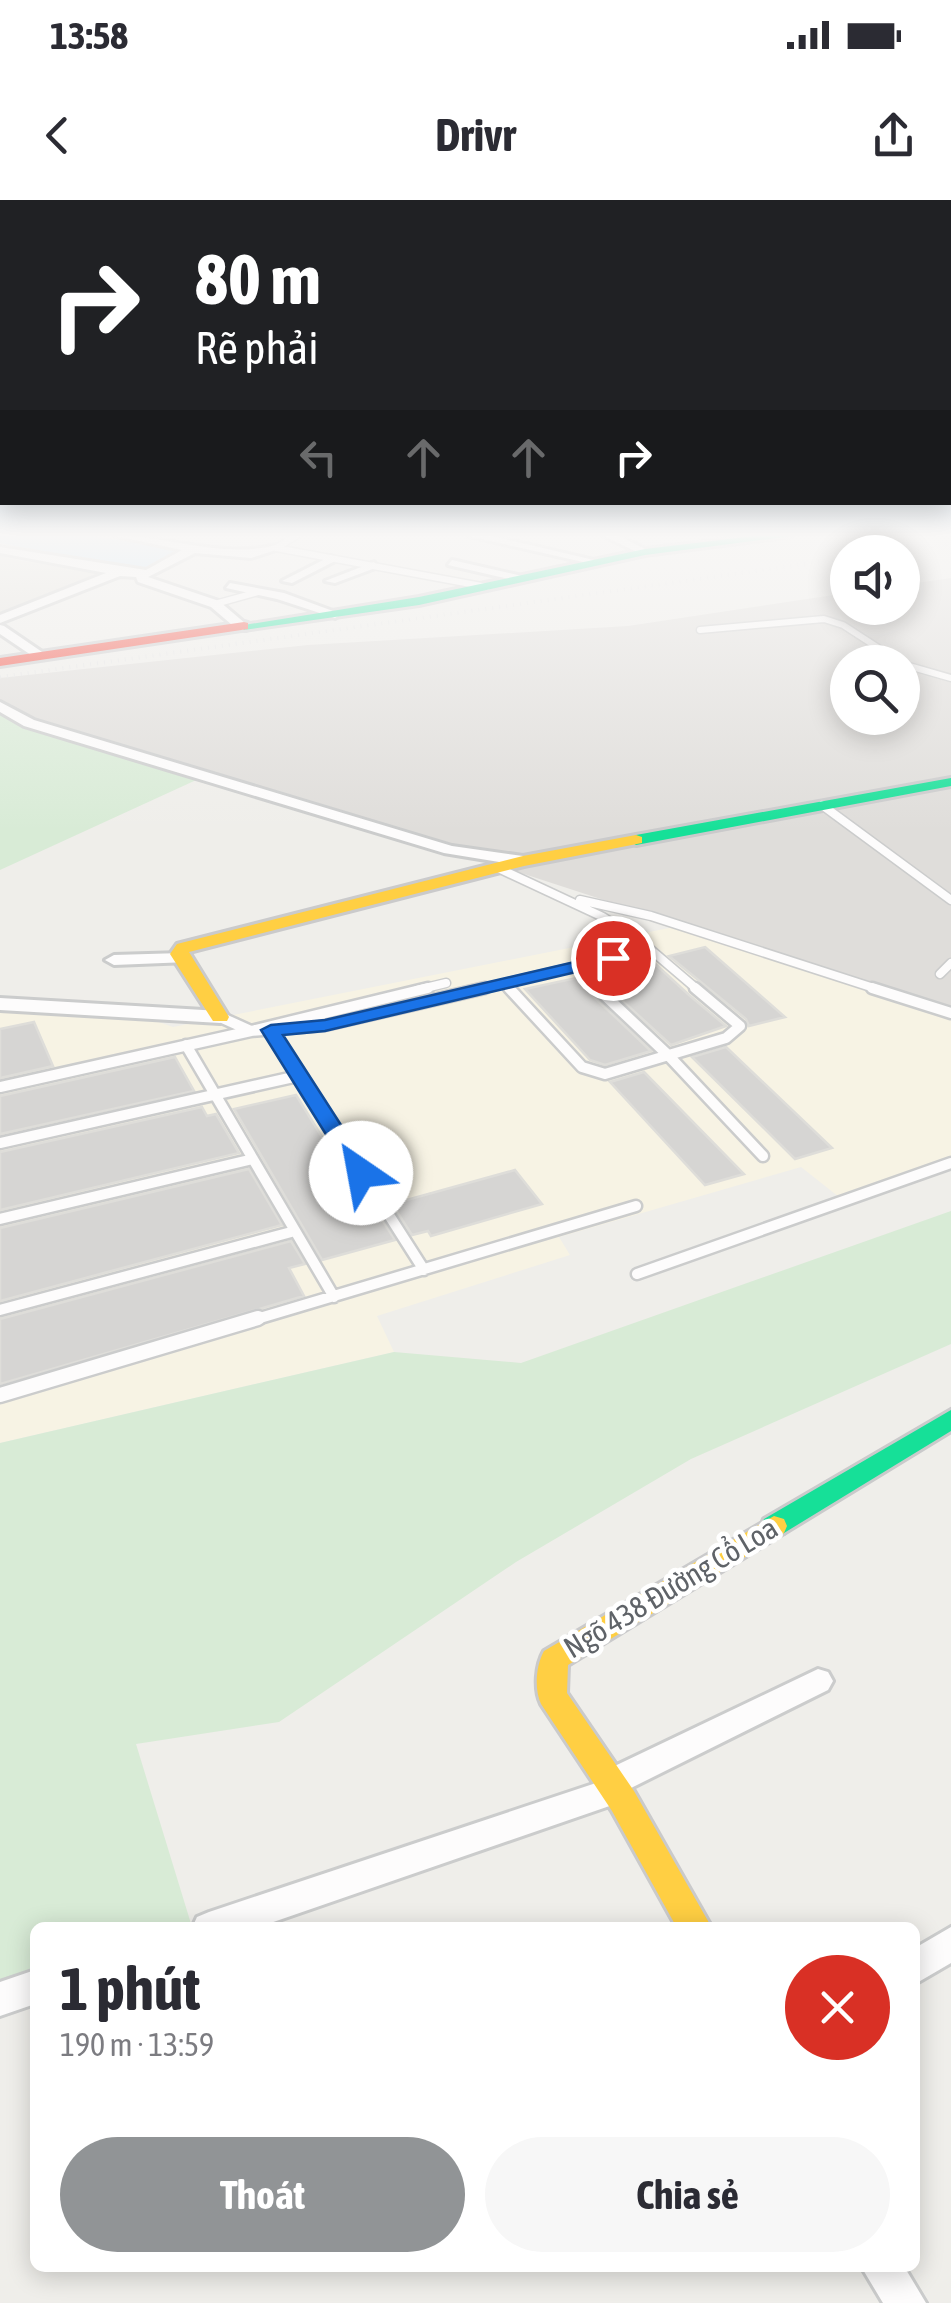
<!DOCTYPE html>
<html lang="vi">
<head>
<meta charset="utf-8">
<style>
	body { margin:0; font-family:"Asap Condensed",sans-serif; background:#f7f7f7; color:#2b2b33; height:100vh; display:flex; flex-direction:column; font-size:38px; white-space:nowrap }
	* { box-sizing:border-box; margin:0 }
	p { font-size:32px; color:#7c7c81 }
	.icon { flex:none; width:55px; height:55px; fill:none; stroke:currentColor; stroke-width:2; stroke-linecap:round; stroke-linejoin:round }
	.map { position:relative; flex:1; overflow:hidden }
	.panel { position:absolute; left:30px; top:1722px; width:890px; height:350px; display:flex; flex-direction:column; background:#fff; border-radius:15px; box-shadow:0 5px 25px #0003 }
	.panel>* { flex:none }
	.banner { position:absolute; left:0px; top:0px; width:952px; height:305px; box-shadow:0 5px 25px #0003; background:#202124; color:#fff; overflow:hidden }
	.fabs { position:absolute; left:830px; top:335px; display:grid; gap:20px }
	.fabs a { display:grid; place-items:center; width:90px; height:90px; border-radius:50%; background:#fff; box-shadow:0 5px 25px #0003; font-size:50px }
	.pin { position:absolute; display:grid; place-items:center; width:85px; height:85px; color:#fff; margin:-42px; border:5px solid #fff; border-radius:50%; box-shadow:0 2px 10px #0007 }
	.me { position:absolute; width:110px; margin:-55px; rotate:327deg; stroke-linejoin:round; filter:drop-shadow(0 0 8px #0008) }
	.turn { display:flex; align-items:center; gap:35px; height:210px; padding:0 30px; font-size:45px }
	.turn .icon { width:130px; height:130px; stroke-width:2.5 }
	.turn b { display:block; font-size:70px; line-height:85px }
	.lanes { display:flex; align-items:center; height:95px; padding:0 30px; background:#0003; justify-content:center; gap:50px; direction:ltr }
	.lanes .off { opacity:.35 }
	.round { display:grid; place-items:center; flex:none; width:105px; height:105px; border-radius:52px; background:#f7f7f7 }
	.summary { display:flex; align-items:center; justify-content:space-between; height:170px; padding:0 30px }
	h1 { font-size:60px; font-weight:700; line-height:75px }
	.button { display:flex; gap:20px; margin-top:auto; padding:20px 30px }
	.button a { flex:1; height:115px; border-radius:60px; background:#919496; color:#fff; font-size:40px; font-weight:700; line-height:115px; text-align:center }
	.button a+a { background:#f7f7f7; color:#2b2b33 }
	.status { display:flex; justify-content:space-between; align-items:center; height:70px; padding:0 50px; background:#fff; direction:ltr }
	.status svg { height:28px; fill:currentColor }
	header { display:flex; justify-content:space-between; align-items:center; height:130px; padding:0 30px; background:#fff; font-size:45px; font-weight:700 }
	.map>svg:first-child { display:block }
	.commercial { fill:#f7f3e4 }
	.industrial { fill:#dfddda; fill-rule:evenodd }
	.education { fill:#e2e0da }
	.green { fill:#d8ebd6 }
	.water { fill:#bfe0f9 }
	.building { fill:#d6d5d3; stroke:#deddd9; stroke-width:2.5 }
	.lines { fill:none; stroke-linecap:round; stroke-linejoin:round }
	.lane-far3-casing { stroke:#cbcccc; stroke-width:9 }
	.lane-far2-casing { stroke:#cbcccc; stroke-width:11 }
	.lane-far1-casing { stroke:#cbcccc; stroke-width:15 }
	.lane-casing { stroke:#cbcccc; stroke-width:19 }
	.street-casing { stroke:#cbcccc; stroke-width:6 }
	.fast-casing { stroke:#cacacb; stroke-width:6 }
	.slow-casing { stroke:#cacacb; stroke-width:6 }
	.jam-casing { stroke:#cacacb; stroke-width:6 }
	.lane-far3 { stroke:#fdfcfc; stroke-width:6 }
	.lane-far2 { stroke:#fdfcfc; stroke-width:8 }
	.lane-far1 { stroke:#fdfcfc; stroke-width:10 }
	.lane { stroke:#fdfcfc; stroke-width:14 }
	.street { fill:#fdfcfc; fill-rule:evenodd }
	.fast { fill:#16e098; fill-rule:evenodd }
	.slow { fill:#ffcf43; fill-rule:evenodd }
	.jam { fill:#f24e42; fill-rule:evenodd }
	.rail { stroke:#e4e4e4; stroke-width:4; stroke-dasharray:1 6; stroke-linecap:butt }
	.route { fill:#1a73e8; stroke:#114b97; stroke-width:2.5 }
	.labels { text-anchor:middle; stroke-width:9; stroke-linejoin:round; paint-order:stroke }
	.near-street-label { font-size:30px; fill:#5f6368; stroke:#fff }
</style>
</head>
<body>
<div class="status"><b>13:58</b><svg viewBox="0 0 49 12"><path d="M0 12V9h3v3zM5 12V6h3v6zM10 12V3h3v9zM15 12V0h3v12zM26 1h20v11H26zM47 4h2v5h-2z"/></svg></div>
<header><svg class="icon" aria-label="back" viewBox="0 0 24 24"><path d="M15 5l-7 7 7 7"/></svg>Drivr<svg class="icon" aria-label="share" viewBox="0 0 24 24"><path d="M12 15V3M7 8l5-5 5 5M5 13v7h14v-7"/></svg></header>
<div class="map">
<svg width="951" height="2103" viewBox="0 0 951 2103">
	<rect width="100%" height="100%" fill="#efeeea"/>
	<path class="commercial" d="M674 727 951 817V957L839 997 801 967 559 1037 570 1055 377 1116 394 1152 0 1243V809L150 819 173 827Z"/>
	<path class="industrial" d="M951 378V813L450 650 29 523 0 503V478L308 445 628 426 847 393 848 408H902L903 385ZM848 462H902V518H848Z"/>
	<path class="education" d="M0 356 23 361 107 374 0 417Z"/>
	<path class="green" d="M0 506 9 514 205 576 0 670Z
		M951 1011V1144L691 1259 516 1362 279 1522 136 1544 192 1727 35 1728V1787L0 1799V1243L394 1152 521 1163Z"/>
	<path class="water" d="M0 336H92L180 349 140 370 0 343Z"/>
	<path class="building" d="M705 747 785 817 749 826 746 819 669 756Z
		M651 760 689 795 726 826 671 845 593 774Z
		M576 778 591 794 651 851 605 865 590 860 525 789Z
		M34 822 53 866 0 878V829Z
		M726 847 832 948 795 959 692 857Z
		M175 857 194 891 0 934V896Z
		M644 872 744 974 705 985 610 882Z
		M296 895 368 1011 375 1009 395 1040 322 1060 234 909Z
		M202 907 207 916 216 914 239 953 0 1010V952Z
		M249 969 282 1025 0 1101V1028Z
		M515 970 542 1004 431 1036 428 1031 412 1035 392 1004Z
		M291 1041 305 1064 289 1068 304 1096 0 1184V1119Z"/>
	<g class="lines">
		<g class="lane-far3-casing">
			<path id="lane-far3" d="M296 336 276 348 487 387
				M215 404 258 392
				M700 430 824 419 843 425 900 462
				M902 464 951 478"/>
		</g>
		<g class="lane-far2-casing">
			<path id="lane-far2" d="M822 605 951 700
				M498 668 603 717 644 744 698 790
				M580 700 651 716 880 790
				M575 767 599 790
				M940 774 951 763
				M506 784 512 790
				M417 790 446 783
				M475 790 650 749"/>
		</g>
		<g class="lane-far1-casing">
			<path id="lane-far1" d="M509 788 582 867 605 874 726 838 740 826 695 788
				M597 788 668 855 763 956
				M872 788 951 813
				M220 817 251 831 428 788
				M271 830 424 1070
				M186 845 334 1097
				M0 887 251 831 325 825 485 788
				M0 943 298 876
				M0 1019 253 959
				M637 1074 951 963
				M0 1110 295 1031
				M250 1121 636 1006"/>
		</g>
		<g class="lane-casing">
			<path id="lane" d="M0 1195 258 1118"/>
		</g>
		<g class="street-casing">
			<path id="street" d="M116 336C170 336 223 359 276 345L282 348 251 358 195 353 148 377 219 401 246 424V430H238L211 407 138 382 136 377 120 376 0 423V415L106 373 0 353V347L146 370 182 350Z
				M469 336H492L598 361 592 364Z
				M604 336H619L651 352 641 354Z
				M331 356 335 361 292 383 282 381Z
				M452 360 522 376 524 378 518 381 448 365Z
				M374 362 378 367 335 383 325 381Z
				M230 383 284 393 341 414 335 418 277 399 226 388Z
				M0 425 4 426 48 456 37 459 0 434Z
				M0 502 34 520 452 646 523 656 531 661 523 666 444 653 24 526 0 512Z
				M182 753 191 758 188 762 114 765 105 760 114 755Z
				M0 798 220 811 229 817 220 823 0 810Z
				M818 1469 828 1472 833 1481 828 1490 631 1588 627 1600 256 1728H192L197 1717 209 1712 596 1583 600 1573Z
				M951 1727V1763L915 1784V1748Z
				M35 1770V1804L0 1816V1782Z
				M862 2068H905L926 2103H883Z"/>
		</g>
		<g class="fast-casing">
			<path id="fast" d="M754 336H792L645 355 419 405 244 430 238 426 419 397 645 349Z
				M951 578V586L636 645 628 640 636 635Z
				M951 1210V1231L784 1333 774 1336 764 1333 761 1326 764 1319Z"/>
		</g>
		<g class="slow-casing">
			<path id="slow" d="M636 635 642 637V643L524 666 189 752 229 817 227 821H213L170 754 177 744 523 656Z
				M774 1316 784 1319 787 1326 784 1333 568 1465 567 1493 634 1591 712 1728H677L612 1611 541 1504C534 1489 536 1465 544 1451Z"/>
		</g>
		<g class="jam-casing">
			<path id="jam" d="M244 422 248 423V429L0 466V458Z"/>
		</g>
		<use href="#lane-far3" class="lane-far3"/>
		<use href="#lane-far2" class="lane-far2"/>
		<use href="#lane-far1" class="lane-far1"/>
		<use href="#lane" class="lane"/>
		<use href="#street" class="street"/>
		<use href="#fast" class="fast"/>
		<use href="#slow" class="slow"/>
		<use href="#jam" class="jam"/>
		<path class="rail" d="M890 352 951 344
			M0 477 848 358"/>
	</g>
	<linearGradient id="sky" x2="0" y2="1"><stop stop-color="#97c6ef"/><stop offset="0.53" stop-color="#f8f7f6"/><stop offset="1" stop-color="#f8f7f6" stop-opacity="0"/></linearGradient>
	<rect width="951" height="631" fill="url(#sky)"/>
	<path class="route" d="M613 753 619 754V762L325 831 283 835 372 973 361 979 350 973 261 830 271 825 325 820Z"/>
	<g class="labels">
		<g class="near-street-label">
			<text transform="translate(671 1388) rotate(-31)" y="10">Ngõ 438 Đường Cổ Loa</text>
		</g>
	</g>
</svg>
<div class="fabs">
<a><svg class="icon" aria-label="sound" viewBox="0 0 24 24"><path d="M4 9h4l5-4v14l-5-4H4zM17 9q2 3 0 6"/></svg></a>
<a><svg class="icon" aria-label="search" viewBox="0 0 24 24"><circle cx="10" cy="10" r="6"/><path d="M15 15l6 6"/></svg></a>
</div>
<div class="pin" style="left:613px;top:758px;background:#d93025"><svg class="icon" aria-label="arrive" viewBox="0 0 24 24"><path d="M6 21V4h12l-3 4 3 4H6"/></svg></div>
<svg class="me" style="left:361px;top:973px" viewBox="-20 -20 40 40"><circle r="19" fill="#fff"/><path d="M0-13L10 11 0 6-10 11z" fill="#1a73e8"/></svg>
<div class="banner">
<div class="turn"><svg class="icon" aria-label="right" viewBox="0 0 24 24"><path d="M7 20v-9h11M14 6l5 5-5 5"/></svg><div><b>80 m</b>Rẽ phải</div></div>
<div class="lanes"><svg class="icon off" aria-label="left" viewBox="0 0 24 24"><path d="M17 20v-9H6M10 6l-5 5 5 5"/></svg><svg class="icon off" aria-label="ahead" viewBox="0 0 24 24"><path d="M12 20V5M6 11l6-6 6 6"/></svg><svg class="icon off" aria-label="ahead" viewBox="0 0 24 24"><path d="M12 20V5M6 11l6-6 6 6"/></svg><svg class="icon" aria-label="right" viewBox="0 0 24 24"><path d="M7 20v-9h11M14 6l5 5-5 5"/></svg></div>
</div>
<section class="panel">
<div class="summary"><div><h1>1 phút</h1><p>190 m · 13:59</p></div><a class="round" style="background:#d93025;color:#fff"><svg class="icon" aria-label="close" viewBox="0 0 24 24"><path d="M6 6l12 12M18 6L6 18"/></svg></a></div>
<div class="button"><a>Thoát</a><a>Chia sẻ</a></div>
</section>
</div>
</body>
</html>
